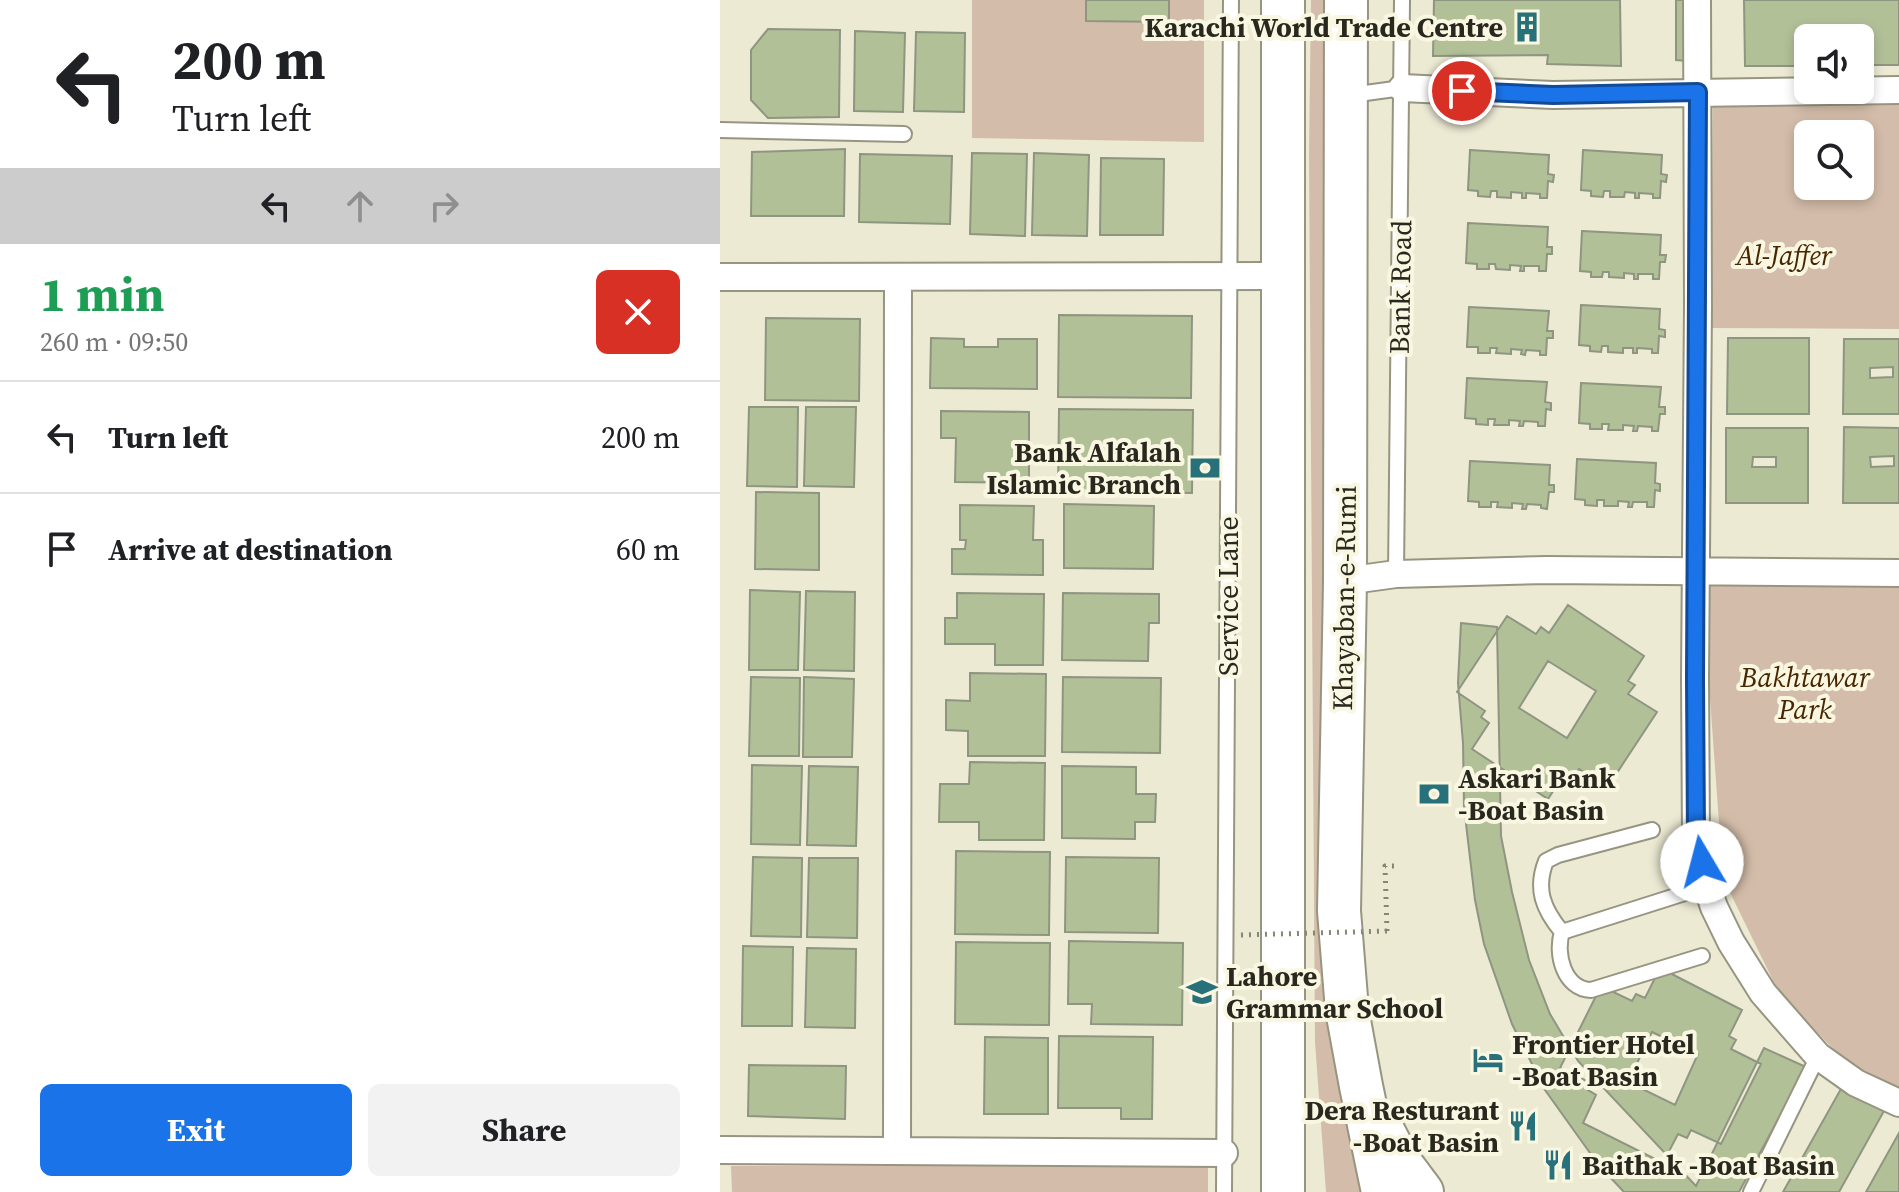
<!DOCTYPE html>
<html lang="en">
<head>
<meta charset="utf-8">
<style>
	body { margin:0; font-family:"Source Serif 4",serif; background:#f2f2f2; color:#202124; height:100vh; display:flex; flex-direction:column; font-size:30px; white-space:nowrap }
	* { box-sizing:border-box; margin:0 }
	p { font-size:26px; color:#757577 }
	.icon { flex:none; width:44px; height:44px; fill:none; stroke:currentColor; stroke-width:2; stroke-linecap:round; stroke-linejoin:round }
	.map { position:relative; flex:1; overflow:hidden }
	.details { display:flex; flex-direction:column; background:#fff; width:720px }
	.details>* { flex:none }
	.hud { background:#fff; color:#202124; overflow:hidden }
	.fabs { position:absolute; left:1074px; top:24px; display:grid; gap:16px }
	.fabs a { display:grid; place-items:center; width:80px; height:80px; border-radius:12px; background:#fff; box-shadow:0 4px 12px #0003; font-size:40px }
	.pin { position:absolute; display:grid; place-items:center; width:68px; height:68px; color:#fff; margin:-34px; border:4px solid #fff; border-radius:50%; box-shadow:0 2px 8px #0007 }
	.me { position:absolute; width:88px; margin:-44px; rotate:352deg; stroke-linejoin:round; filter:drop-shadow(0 0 6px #0008) }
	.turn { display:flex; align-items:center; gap:28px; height:168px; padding:0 40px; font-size:36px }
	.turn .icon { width:104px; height:104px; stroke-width:2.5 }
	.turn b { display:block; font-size:56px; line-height:68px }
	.lanes { display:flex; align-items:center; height:76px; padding:0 40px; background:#0003; justify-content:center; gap:40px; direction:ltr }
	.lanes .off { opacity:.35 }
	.round { display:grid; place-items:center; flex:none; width:84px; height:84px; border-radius:12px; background:#f2f2f2 }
	.head { display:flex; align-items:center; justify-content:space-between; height:136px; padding:0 40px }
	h1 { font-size:48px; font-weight:700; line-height:60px; color:#1e9e55 }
	.action { display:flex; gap:16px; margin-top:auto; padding:16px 40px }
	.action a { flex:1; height:92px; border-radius:12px; background:#1a73e8; color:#fff; font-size:32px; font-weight:700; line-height:92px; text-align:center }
	.action a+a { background:#f2f2f2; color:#202124 }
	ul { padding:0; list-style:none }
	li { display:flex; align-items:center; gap:24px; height:112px; padding:0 40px; border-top:2px solid #e0e0e0 }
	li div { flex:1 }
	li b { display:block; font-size:30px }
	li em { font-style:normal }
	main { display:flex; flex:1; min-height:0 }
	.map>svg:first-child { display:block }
	.green { fill:#d3bca9; fill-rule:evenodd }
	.building { fill:#b2c098; stroke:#8e9581; stroke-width:2; fill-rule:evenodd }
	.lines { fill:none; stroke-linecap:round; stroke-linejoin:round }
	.service-casing { stroke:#979581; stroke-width:18 }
	.minor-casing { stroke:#979581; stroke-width:30 }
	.primary-casing { stroke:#979581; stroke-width:46 }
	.path { stroke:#878676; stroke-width:5; stroke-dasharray:2 6; stroke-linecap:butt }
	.service { stroke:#fff; stroke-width:14 }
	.minor { stroke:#fff; stroke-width:26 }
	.primary { stroke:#fff; stroke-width:42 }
	.path-bridge { stroke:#878676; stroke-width:5; stroke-dasharray:2 6; stroke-linecap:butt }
	.route-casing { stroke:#114b97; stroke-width:20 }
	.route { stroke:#1a73e8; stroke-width:14 }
	.labels { text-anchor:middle; stroke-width:8; stroke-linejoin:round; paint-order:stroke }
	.poi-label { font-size:28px; font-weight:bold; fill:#28281f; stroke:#f9f7e1; text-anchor:start }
	.park-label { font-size:28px; font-style:italic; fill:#482601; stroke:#f9f7e1 }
	.street-label { font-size:28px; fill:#28281f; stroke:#f9f7e1 }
</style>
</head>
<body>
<main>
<section class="details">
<div class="hud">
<div class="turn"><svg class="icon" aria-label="left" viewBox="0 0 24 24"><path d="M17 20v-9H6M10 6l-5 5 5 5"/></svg><div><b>200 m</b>Turn left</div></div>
<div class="lanes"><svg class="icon" aria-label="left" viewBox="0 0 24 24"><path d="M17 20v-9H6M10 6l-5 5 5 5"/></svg><svg class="icon off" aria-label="ahead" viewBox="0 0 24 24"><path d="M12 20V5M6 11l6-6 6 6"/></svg><svg class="icon off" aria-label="right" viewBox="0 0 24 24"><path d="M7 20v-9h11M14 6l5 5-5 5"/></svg></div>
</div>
<div class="head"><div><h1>1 min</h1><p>260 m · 09:50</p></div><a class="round" style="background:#d93025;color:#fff"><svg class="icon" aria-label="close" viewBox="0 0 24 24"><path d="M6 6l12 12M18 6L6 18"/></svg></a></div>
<ul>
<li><svg class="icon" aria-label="left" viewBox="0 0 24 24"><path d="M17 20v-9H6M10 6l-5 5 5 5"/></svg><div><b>Turn left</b></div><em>200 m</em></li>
<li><svg class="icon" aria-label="arrive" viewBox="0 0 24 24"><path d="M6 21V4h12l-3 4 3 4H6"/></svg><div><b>Arrive at destination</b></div><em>60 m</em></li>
</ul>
<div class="action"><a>Exit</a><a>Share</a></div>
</section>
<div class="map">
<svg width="1179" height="1192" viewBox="0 0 1179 1192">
	<rect width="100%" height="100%" fill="#ecead3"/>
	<path class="green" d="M252 0H484V142L252 138Z
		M591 0H610L642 1192H606L595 1042 589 154Z
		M1179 88V329L991 328 993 91ZM1088 134H1140V186H1088Z
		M990 580H1179V1092L1155 1081 1120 1056 1059 993 1003 878 989 684Z
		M11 1166H488V1192H12Z"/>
	<path class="building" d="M366 0H449V22L366 21Z
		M714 0H900L901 66 827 64 828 55 713 56Z
		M956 0H980L979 62 956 60Z
		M1024 0H1179V65H1140V38H1088V66H1025Z
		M48 29 120 30 119 117 48 118 31 100V50Z
		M135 31 185 33 183 112 134 111Z
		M196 32 245 33 244 112 194 111Z
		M125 149 124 216H31L32 152Z
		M750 150 829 155 828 174 834 175 833 182 828 181 827 198H820V194L806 193V198H802V193L791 192V198L777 197V191H771L770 197 758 196V191L748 190Z
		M863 150 942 155 941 174 947 175 946 182 941 181 940 198H933V194L919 193V198H915V193L905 192 904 197H890V191H884L883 197 871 196V191L861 190Z
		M252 153 307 154 305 236 250 234Z
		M314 153 369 155 367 236 312 235Z
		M140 154 232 156 230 224 139 222Z
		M381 158 444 159 443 235H380Z
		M748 223 828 227 827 247H832V254H827L826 271H819V266H804V271H800L801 266 790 265V270L776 269 775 264H769V269H757V264L746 263Z
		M862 231 941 235 940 255H946L945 262H940L939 279H933V274H918V279H914V274L904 273V278L889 277V272H883L882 277H871V272L860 271Z
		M861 305 940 309 939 329 945 330V337L939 336 938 353H932V349L917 348V353H913V348H903V353L888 352V346H882L881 352 870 351V346L859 345Z
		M749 307 829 311 827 331H833V338H827L826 355H820V351L806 350 805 355 801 354 802 350 791 349V354L776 353 777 348H770V353H758V347H747Z
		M339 315 472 316 471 398 338 397Z
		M46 318 140 319 139 401 45 400Z
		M211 338 244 339V347H278V339H317V389L210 388Z
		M1008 338H1089V414H1007Z
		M1124 339H1179V414H1123Z
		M1173 367V377L1150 378V368Z
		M747 378 827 382 825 402 831 403V410L826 409 825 426H818V422L804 421 803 426H799L800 421 789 420V425H774L775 419H768V425L756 424V419L745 418Z
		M861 383 941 387 939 407H945V414H940L938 431H932V427L918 426 917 431H913L914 426 903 425V430H888L889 424H882V429H870V424L859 423Z
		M29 407H78L77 487 27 486Z
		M86 407H136L134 487 84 486Z
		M339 409 473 410 472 493 338 491Z
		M221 411 309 412V483L235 482 236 438H221Z
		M1124 427 1179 428V503H1123Z
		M1006 428H1088V503H1006Z
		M1174 456V466L1151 467 1150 457Z
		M1033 457H1056V467H1032Z
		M857 459 936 463 935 483 940 484V491L935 490 934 507H927V502H913L912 507H908L909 502 898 501V506H884V500H877V506L865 505V500L855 499Z
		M750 461 830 465 829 485H834V492H829L827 509 821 508V505L807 504 806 509H802L803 504 792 503V508L777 507 778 502H771V507H759V502L748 501Z
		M36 492 99 493V570L35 569Z
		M344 504 434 506 433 569 344 568Z
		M240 505 314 506 313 540H323V575L232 574V549H245L246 540H240Z
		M30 590 80 592 78 670H29Z
		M86 591 135 592 134 671 84 670Z
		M237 593 324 594 323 665H275V644H225V618H237Z
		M343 593 439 594V623H429L428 661 342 660Z
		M848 605 924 656 908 681 915 685 908 694 937 712 887 788 859 769 854 777 846 771 828 799 752 749 769 723 761 717 765 711 737 692 787 616 816 634 821 627 829 633ZM828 661 876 691 847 738 799 708Z
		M741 623 777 627 781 836 792 892 809 960 830 1014 858 1061 976 1186 1044 1048 1086 1067 1019 1192H904L888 1175 870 1153 825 1090 792 1024 764 944 755 900 744 807 743 743 738 683Z
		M250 673 326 674 325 756H248V731L226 730V700L250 701Z
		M31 677 80 678 79 756H29Z
		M84 677 134 679 132 757H83Z
		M343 677 441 678 440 753 342 752Z
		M250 762 325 763 324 840H259V822H219L220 784H249Z
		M32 765 82 766 80 845 31 844Z
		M89 766 138 767 136 846 87 845Z
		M342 766 416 767V794H436L435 822H415V839L342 838Z
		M236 851 330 852 329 935 235 934Z
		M33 857 82 858 81 937 31 936Z
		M346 857 439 858 438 933 345 932Z
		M89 858H138L137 938 87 937Z
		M349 941 463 943 462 1025 371 1024 372 1004H348Z
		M236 942 330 943 329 1025 235 1024Z
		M23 946 73 947 72 1026H22Z
		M87 948 136 949 135 1028 85 1027Z
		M940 968 1022 1010 1009 1036 1016 1040 1011 1049 1041 1064 1001 1144 971 1130 967 1138 958 1134 943 1163 863 1123 876 1095 868 1090 871 1083 840 1068 881 986 912 1001 916 994 925 998ZM932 1032 978 1054 955 1105 908 1082Z
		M339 1036 433 1037 432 1119H401V1108H338Z
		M265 1037 328 1038V1114H264Z
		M29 1065 126 1066 125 1119 28 1116Z
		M1122 1087 1164 1111 1119 1192H1063Z
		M1179 1133V1192H1146Z"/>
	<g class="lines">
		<g class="service-casing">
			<path id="service" d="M631 95 682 88
				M0 130 184 134
				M676 574 682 0
				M842 932C823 909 815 889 826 861L838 855 932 830
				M982 956 871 990C844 989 835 954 842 932L987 886
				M504 1192 511 0
				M1031 1192 1098 1056"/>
		</g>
		<g class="minor-casing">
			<path id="minor" d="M977 0 978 306 975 678 976 838 987 886 994 907 1011 942 1043 993 1098 1056 1136 1083 1179 1103
				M682 88 833 95 1179 90
				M0 277 562 276
				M625 581 676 574 827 570 1179 573
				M0 1150 504 1153
				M177 1151 178 278"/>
		</g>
		<g class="primary-casing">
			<path id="primary" d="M563 0V1192
				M626 0 625 581 619 911 627 1010 641 1086 663 1192
				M661 1127 678 1160 702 1192"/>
		</g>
		<path class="path" d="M667 931 665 866H675"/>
		<use href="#service" class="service"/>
		<use href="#minor" class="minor"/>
		<use href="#primary" class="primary"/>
		<path class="path-bridge" d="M521 935 667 931"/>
	</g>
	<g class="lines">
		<g class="route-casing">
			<path id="route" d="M742 91 833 95 978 92 975 678 976 838 982 862"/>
		</g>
		<use href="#route" class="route"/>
	</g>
	<defs>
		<g id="building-bare" transform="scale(2.4)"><path d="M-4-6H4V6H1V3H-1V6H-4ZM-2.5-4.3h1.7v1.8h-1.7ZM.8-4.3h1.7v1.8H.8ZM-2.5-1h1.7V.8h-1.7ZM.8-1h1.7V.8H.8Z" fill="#28717a" stroke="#f9f7e1" stroke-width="2.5" paint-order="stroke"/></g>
		<g id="bank-bare" transform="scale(2.4)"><path d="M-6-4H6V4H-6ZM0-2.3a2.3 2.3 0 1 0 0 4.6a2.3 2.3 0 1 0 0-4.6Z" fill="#28717a" stroke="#f9f7e1" stroke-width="2.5" paint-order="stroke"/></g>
		<g id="school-bare" transform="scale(2.4)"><path d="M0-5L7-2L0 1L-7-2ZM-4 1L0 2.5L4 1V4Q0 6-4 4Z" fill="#28717a" stroke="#f9f7e1" stroke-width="2.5" paint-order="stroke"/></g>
		<g id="hotel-bare" transform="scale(2.4)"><path d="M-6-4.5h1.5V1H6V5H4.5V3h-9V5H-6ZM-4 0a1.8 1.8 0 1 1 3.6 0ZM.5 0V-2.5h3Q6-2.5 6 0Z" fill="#28717a" stroke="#f9f7e1" stroke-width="2.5" paint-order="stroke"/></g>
		<g id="restaurant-bare" transform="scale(2.4)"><path d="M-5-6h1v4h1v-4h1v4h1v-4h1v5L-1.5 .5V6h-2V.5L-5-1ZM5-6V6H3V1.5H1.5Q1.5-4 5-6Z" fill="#28717a" stroke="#f9f7e1" stroke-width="2.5" paint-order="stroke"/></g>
	</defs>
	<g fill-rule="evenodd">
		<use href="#building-bare" x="807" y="27"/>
		<use href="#bank-bare" x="485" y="468"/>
		<use href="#bank-bare" x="714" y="794"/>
		<use href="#school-bare" x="482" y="992"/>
		<use href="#hotel-bare" x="768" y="1060"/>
		<use href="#restaurant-bare" x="803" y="1126"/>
		<use href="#restaurant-bare" x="838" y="1165"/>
	</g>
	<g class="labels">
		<g class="poi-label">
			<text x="783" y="37" text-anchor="end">Karachi World Trade Centre</text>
			<text x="461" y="462" text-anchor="end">Bank Alfalah<tspan x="461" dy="32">Islamic Branch</tspan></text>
			<text x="738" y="788">Askari Bank<tspan x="738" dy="32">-Boat Basin</tspan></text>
			<text x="506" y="986">Lahore<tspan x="506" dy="32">Grammar School</tspan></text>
			<text x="792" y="1054">Frontier Hotel<tspan x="792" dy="32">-Boat Basin</tspan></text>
			<text x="779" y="1120" text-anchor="end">Dera Resturant<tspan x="779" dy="32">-Boat Basin</tspan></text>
			<text x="862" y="1175">Baithak -Boat Basin</text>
		</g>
		<g class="park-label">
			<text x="1064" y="265">Al-Jaffer</text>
			<text x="1085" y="687">Bakhtawar<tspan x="1085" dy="32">Park</tspan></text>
		</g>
		<g class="street-label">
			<text transform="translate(680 287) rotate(-89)" y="10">Bank Road</text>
			<text transform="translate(508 596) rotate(-90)" y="10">Service Lane</text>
			<text transform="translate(624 598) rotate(-89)" y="10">Khayaban-e-Rumi</text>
		</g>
	</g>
</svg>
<div class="fabs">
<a><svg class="icon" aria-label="sound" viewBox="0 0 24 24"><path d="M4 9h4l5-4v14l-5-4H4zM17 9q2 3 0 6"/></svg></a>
<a><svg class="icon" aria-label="search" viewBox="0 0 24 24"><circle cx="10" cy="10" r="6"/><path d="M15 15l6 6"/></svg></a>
</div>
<div class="pin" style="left:742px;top:91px;background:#d93025"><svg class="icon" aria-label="arrive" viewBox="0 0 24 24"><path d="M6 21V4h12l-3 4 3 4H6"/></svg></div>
<svg class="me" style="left:982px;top:862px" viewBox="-20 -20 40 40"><circle r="19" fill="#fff"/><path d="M0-13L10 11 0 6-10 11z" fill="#1a73e8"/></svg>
</div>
</main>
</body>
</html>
